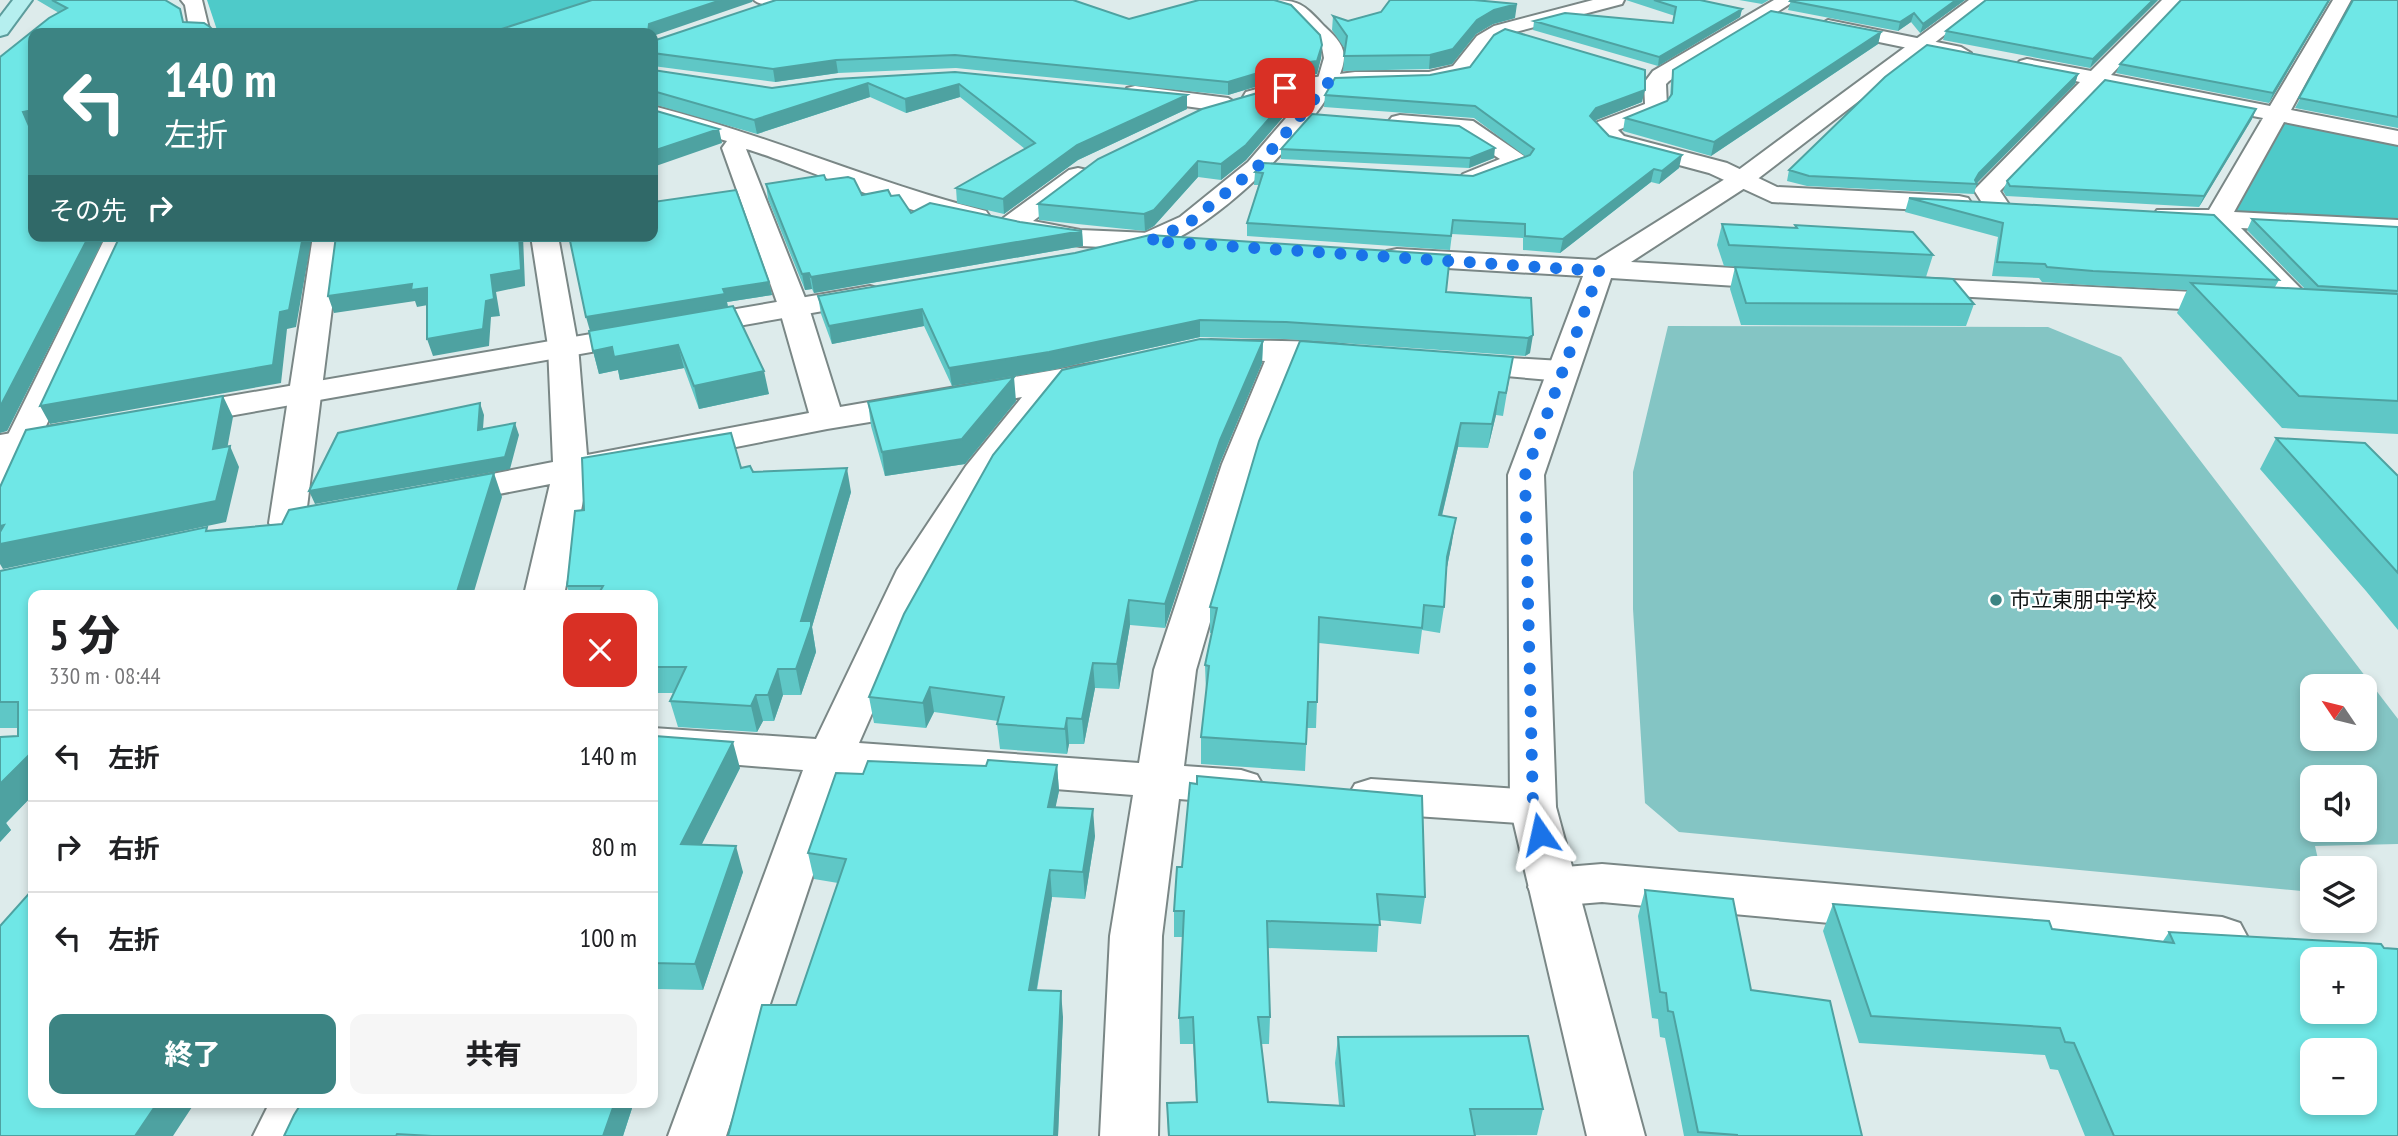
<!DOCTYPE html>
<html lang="ja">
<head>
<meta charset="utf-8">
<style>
	body { margin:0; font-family:"PT Sans Narrow","Noto Sans JP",sans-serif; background:#f6f6f6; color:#202124; height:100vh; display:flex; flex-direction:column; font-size:26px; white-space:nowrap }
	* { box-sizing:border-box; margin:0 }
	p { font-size:23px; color:#757577 }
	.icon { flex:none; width:38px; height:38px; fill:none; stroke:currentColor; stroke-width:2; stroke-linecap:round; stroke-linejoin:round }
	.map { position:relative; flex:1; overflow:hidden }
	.sheet { position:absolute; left:28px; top:590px; width:630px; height:518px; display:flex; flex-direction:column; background:#fff; border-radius:14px; box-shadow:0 4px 10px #0003 }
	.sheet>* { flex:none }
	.top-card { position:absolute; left:28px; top:28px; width:630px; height:214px; border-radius:14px; box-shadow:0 4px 10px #0003; background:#3c8483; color:#fff; overflow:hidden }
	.needle { width:46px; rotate:305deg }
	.controls { position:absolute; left:2300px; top:674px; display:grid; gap:14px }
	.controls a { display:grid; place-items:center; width:77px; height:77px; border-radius:14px; background:#fff; box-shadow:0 4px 10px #0003; font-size:35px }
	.pin { position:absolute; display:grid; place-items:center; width:60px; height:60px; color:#fff; margin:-30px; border-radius:14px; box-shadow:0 4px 10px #0006 }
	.me { position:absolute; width:77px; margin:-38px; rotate:349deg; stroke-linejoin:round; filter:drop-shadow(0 0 5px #0008) }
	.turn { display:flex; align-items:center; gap:24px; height:147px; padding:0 21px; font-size:32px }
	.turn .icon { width:91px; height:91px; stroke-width:2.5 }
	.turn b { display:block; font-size:49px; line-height:60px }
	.then { display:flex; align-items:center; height:66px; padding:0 21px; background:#0003; gap:14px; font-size:26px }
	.round { display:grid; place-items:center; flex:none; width:74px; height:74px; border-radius:14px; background:#f6f6f6 }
	.headline { display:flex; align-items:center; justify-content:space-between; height:119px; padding:0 21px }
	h1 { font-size:42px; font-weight:800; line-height:52px }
	.primary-button { display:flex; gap:14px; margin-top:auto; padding:14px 21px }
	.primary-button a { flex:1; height:80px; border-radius:14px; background:#3c8483; color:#fff; font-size:28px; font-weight:800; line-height:80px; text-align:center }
	.primary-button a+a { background:#f6f6f6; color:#202124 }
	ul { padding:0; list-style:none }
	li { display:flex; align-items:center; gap:21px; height:91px; padding:0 21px; border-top:2px solid #e0e0e0 }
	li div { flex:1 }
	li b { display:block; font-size:26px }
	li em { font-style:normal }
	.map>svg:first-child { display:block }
	.green { fill:#84c5c4; fill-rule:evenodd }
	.water { fill:#4ecac9 }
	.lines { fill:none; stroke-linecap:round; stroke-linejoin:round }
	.minor-casing { stroke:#7a8786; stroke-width:4 }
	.tertiary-casing { stroke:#7a8786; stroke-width:4 }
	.primary-casing { stroke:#5c9c9c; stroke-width:4 }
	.minor { fill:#fff; fill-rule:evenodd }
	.tertiary { fill:#fff; fill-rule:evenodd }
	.primary { fill:#b5efef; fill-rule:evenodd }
	.wall { fill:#5fc7c6 }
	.shaded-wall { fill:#4ea2a1 }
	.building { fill:#6fe7e6; stroke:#4ea2a1; stroke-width:2; fill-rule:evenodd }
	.route { stroke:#1a73e8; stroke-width:12; stroke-dasharray:0 21.6 }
	.poi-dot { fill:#3c8483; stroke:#fff; stroke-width:2.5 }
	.labels { text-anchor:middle; stroke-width:5; stroke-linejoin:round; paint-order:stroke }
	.poi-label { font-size:21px; fill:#111515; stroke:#fff; text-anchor:start }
</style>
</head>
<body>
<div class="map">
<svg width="2398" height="1136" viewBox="0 0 2398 1136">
	<rect width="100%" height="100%" fill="#ddebeb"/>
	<path class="green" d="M1668 326 2048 327 2121 357 2398 719V844L2315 846 2320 868H2312V892L1679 832 1645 803 1633 609V472ZM2312 686H2364V738H2312ZM2312 777H2364V830H2312Z"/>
	<path class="water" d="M207 0H589L593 14 536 33H218Z
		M2287 119 2398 142V223L2232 216Z"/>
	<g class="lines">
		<g class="minor-casing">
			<path id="minor" d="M181 0H202L210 33H190L185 5Z
				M754 0H827C819 9 762 9 754 0Z
				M1593 0H1624L1622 4 1508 34 1491 44 1468 76 1429 84H1355L1287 94 1254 104 1243 97 1246 92 1285 81 1355 72H1429L1453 66 1477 36 1494 26Z
				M1774 0H1796L1669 81 1666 84 1667 107 1664 112 1618 130 1624 136 1727 163 1777 187 1959 196 1968 198 1972 204 1968 210 1959 212 1772 202 1709 173 1608 146 1591 128 1595 123 1645 104 1644 83 1653 71Z
				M2162 0H2182L2111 75 2270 106 2333 0H2351L2291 110 2398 131V145L2284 122 2234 212 2398 220V236L2241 228 2312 300 2317 306 2312 312 2302 315 2292 312 2209 226 2157 222 2153 216 2157 210H2209L2263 118 2101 86 2000 191 2010 206 2006 212H1988L1974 190 2080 82 2020 69 2016 65 2020 61 2027 59 2091 71Z
				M1828 20 1961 47 1971 53 1961 59 1821 30 1818 26Z
				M1135 86 1228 98 1239 105 1228 112 1127 98 1124 93 1127 88Z
				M653 106C766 134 873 183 986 211L990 217 986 223C946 233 795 162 746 149L809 308 840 407 1101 362 1112 365 1117 372 1112 379 1062 390 993 477 935 570 859 743 1139 763 1154 670 1222 464 1265 361 1200 356 1196 349 1200 342 1211 340C1256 342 1316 338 1358 348L1363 355 1358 362 1347 364 1296 362 1256 464 1196 670 1184 766 1241 770 1257 775 1264 787 1257 799 1241 804 1179 799 1162 936 1158 1136H1100L1110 936 1133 795 847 773 726 1136H668L803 770 653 758V728L816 739 897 570 966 466 1022 397 827 429 588 476 564 595H524L550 484 448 504 435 501 430 493 435 485 553 462 548 346 531 236H558L578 346 587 455 809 413 779 308 722 148 727 141 653 120Z
				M1400 115 1473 121 1530 160 1527 165 1481 184H1463L1459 179 1463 174 1500 159 1459 133 1392 127 1388 122 1392 117Z
				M1078 168 1087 170 1090 175 1087 180 1033 221 1080 230 1150 233 1160 235 1164 241 1160 247 1150 249 1080 246 1023 235 1020 231H1002L998 225 1002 219 1069 170Z
				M106 236H133L18 487 13 495 0 498V451Z
				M313 236H341L305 523 300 531 287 534 274 531 269 523Z
				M1459 355 1562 361 1573 364 1578 371 1573 378 1562 381 1448 371 1443 364 1448 357Z
				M1371 779 1533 790 1550 795 1556 807 1550 819 1533 824 1371 813 1355 808 1348 796 1355 784Z
				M1602 864 2222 917 2240 923 2248 938 2240 953 2222 959 1602 902 1553 906 1536 901 1528 887 1536 873 1553 868Z
				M270 1102H328L312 1136H253Z"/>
		</g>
		<g class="tertiary-casing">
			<path id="tertiary" d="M1270 0C1300 0 1303 4 1324 26 1332 34 1343 42 1344 56 1347 103 1190 259 1140 247L1136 241 1140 235 1180 217 1248 162 1317 82 1324 58 1322 47 1290 13Z
				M1969 0H1990L1751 184 1631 262 1784 271 1794 274 1798 280 1794 286 1784 289 1611 278 1544 475 1556 807 1645 1136H1587L1510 807 1508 475 1583 276 1397 265 1387 263 1383 257 1387 251 1397 249 1596 260 1733 174Z
				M1911 278 2235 294 2245 297 2250 303 2245 309 2235 312 1901 293 1897 287 1901 281Z
				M870 286 880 289 885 295 880 301 178 425 166 422 161 415 166 408 178 405Z
				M70 423 82 426 87 433 82 440 0 455V435Z"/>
		</g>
		<g class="primary-casing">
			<path id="primary" d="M13 0H32L7 34 0 36V17Z"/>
		</g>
		<use href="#minor" class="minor"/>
		<use href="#tertiary" class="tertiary"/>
		<use href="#primary" class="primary"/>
	</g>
	<path class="wall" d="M37 0H165L30 126 33 236H105L7 431 0 57 59 13Z
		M1626 0H1700L1742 9 1740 17 1658 66 1533 30 1534 21 1673 23 1675 16Z
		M1739 0H1769L1762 4Z
		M1791 0H1965L1920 33 1911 22 1898 31 1788 10Z
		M1986 0H2158L2090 68 1943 40 1946 31Z
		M2330 0 2269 103 2116 73 2120 64Z
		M2353 0H2398V128L2295 108Z
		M1333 16 1348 21 1515 18 1493 24 1476 34 1452 64 1429 69 1343 71 1345 49 1332 30Z
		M1129 19 1321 58 1317 74 1284 78 1228 95 956 68 838 73 775 82 653 66V41Z
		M1881 32 1878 44 1711 156 1623 131 1625 118 1667 101 1670 97 1671 83 1673 70Z
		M653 70 772 88 955 72 1187 109 1078 160 1004 214 957 203 956 188 1025 149 960 97 906 113 870 97 757 134 653 104Z
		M2078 74 2075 84 1977 183 1974 194 1807 186 1787 181 1789 170Z
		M1303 80V94L1246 160 1221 180 1198 177 1154 226 1145 231 1039 220 1038 204Z
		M1325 95 1642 102 1595 120 1609 136 1679 168 1659 184 1651 182 1560 253 1523 250V238L1452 234 1450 250 1247 236V223L1259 185H1254L1255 172 1473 176 1525 156 1474 118 1324 107Z
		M2256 109 2252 119 2199 207 2006 196 2003 191 2007 181Z
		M1281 149 1494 158 1469 168 1281 159Z
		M826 180 862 195 891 196 911 213 1020 222 1082 231 1083 246 814 293 812 289 805 290 768 199 766 184Z
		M1909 198 2279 280 2275 287 2305 289 2247 230 2252 219 2398 227V434L2282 428 2177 313 2187 290 2087 285 2042 282 2039 278 1992 276 1998 237 1905 212Z
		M1722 224 1795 228V225L1933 255 1926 277 1724 266 1717 245Z
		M1735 267 1974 304 1966 326 1741 325 1730 289Z
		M769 282 772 295 727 302 728 307 769 394 699 409 684 368 620 380 618 370 599 374 593 351Z
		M1446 292 1531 298 1530 353 1525 356 1285 339 1200 337 1051 370 952 386 924 326 832 344 821 314 818 296Z
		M1263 341 1262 363 1220 463 1165 628 1130 625 1119 689 1095 688 1084 744H1069L1067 754 1000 749 997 724 998 721 934 712 926 728 874 723 869 697Z
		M1513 357 1503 416 1496 415 1488 448 1458 447 1442 516 1452 542 1446 572 1444 607 1440 633 1422 630 1419 654 1319 643 1316 728H1307L1305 771 1201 764V737L1206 692 1205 665 1212 633H1210V607Z
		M1016 401 965 464 885 476 871 426 868 402Z
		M2276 438 2398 476V630L2366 591 2260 469Z
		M741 468 851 492 812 627 816 652 801 695H783L774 721H763L757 732 678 727 670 701 674 693H653V595H570L567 586 584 510Z
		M502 497 33 595V795L6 823 11 830 0 842 18 736V728H0V571L210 531 282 524Z
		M653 740 740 768 701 845 743 872 703 990 657 989 653 1000Z
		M1057 765 1059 791 1055 807 1095 836 1085 899 1052 897 1037 990 1063 1017 1058 1136H728L796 1005 838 883 814 879 808 853 863 774 986 766Z
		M1177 867 1425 897 1421 924 1379 920 1377 952 1268 948 1270 1017 1269 1044H1261L1268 1102 1339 1105 1335 1063 1338 1037 1543 1109 1537 1135 1168 1136 1167 1103 1196 1102 1193 1044H1180L1179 1018 1183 937H1174V911Z
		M1645 890 1751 990 1862 1136H1684L1665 1038 1660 1037 1658 1019 1652 1018 1638 916Z
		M1833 904 2163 941 2169 932 2398 1136H2085L2058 1070 2050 1069 2045 1055 1859 1043 1823 931Z
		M302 1102H634L623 1136H284Z"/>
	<path class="shaded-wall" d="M721 0H753L752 2 653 36V33H648L649 24Z
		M1956 0H1965L1920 33 1923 24Z
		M2153 0H2158L2090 68 2093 59Z
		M2329 0H2330L2269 103 2273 93Z
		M1517 4 1515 18 1493 24 1476 34 1452 64 1429 69 1430 55 1477 20 1494 10Z
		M1742 9 1740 17 1658 66 1659 57Z
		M1914 13 1911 22 1898 31 1900 22Z
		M1881 32 1878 44 1711 156 1714 142Z
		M1322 45 1321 58 1317 74 1284 78 1228 95V82Z
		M836 60 838 73 775 82 773 69Z
		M2078 74 2075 84 1976 184 1975 180 1979 173Z
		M1303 80V94L1246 160 1221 180V164Z
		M868 83 870 97 757 134 754 120Z
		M959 84 960 97 906 113 905 99Z
		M1645 90 1642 102 1594 121 1590 116 1596 108Z
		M1187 95V109L1078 160 1004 214 1003 199 1077 145Z
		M2256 109 2252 119 2199 207 2204 196Z
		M33 110V126H30L23 112Z
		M719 129 722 143 653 167V151Z
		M1495 148 1494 158 1469 168 1470 158Z
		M1682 155 1679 168 1659 184 1662 171Z
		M1198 161V177L1154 226 1145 231 1144 214Z
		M1654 169 1651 182 1560 253 1563 239Z
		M1082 231 1083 246 814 293 811 277Z
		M89 236H105L7 431 0 433V407Z
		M303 236H312L296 327 287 329 281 383 50 424 40 406 280 312Z
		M519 236H523L525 286 496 292 500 316 491 317 489 346 433 356 427 339 486 301 491 275Z
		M809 273 812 289 805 290 802 274Z
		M769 282 772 295 727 302 728 308 590 331 586 317 723 289Z
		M412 284 427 288 433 304 417 307 415 301 334 313 328 296Z
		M922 309 924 326 832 344 829 326Z
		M1200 320V337L1051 370 952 386 949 368Z
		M1533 335 1530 353 1525 356 1528 338Z
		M1263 341 1262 363 1220 463 1165 628V604L1220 440Z
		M678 345 684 368 620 380 618 370 599 374 593 351 612 347Z
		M764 371 769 394 699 409 694 386Z
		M1014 377 1016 401 965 464 885 476 882 452Z
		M1499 392 1496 415 1488 448 1492 424Z
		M223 396 233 417 223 471 213 449Z
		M480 403 484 415 482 442 478 430Z
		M515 423 519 435 510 469 315 504 309 491Z
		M1461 423 1458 447 1436 540 1439 515Z
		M230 446 239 467 226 522 3 569 0 564V526Z
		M847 468 851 492 812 627 816 652 801 695 796 669 801 621Z
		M494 473 502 497 473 595H456Z
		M1456 518 1452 542 1444 582 1447 557Z
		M1129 600 1130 625 1119 689 1117 664Z
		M1093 663 1095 688 1084 744 1082 719Z
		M778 669 783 695 774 721 768 695Z
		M930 687 934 712 926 728 923 703Z
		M756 695 763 721 757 732 751 706Z
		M1067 718 1069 744 1067 754 1065 729Z
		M733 742 740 768 689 870 681 844Z
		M33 751V795L6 823 11 830 0 842V784Z
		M1057 765 1059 791 1050 834 1048 807Z
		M1093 809 1095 836 1085 899 1083 872Z
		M736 846 743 872 703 990 695 964Z
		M1050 870 1052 897 1032 1016 1029 990Z
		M653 978 657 989 653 1000Z
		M1061 991 1063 1017 1058 1136H1054Z
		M158 1102H189L192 1107 173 1136H135Z
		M615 1102H634L623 1136H603Z"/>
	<path class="building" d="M52 0H165L180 9 183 22 204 23 210 27 216 33H33V110L23 112 33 135V236H89L0 407V57L49 18 67 8Z
		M592 0H721L649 24 648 33H489Z
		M776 0H1073L1129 19 1199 0H1274L1291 5 1320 35 1322 45 1317 61 1285 65 1228 82 955 55 836 60 773 69 653 53V41Z
		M1390 0H1474L1517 4 1494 10 1477 20 1453 49 1430 55 1344 56 1347 36 1333 16 1348 21 1381 12Z
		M1654 0H1700L1742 9 1659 57 1534 21 1565 13 1673 23 1676 7Z
		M1791 0H1956L1923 24 1914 13 1900 22 1790 1Z
		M1986 0H2153L2093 59 1946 31Z
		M2181 0H2329L2273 93 2120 64Z
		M2353 0H2398V117L2299 98Z
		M1771 11 1881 32 1714 142 1625 118 1667 101 1672 94 1673 70Z
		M1505 29 1645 70V90L1596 108 1590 116 1609 136 1682 155 1662 171 1654 169 1563 239 1525 236V224L1453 220 1451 236 1247 223 1263 173 1255 172 1264 163 1473 176 1530 155 1534 149 1475 106 1325 95 1335 78 1430 75 1470 67 1494 35Z
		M1927 45 2078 74 1979 173 1975 180 1977 184 1809 176 1789 170 1885 77Z
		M653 70 772 88 836 79 955 72 1187 95 1077 145 1003 199 956 188 1035 143 959 84 905 99 868 83 754 120 653 91Z
		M1303 80 1246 145 1221 164 1198 161 1154 210 1144 214 1038 204 1098 159 1202 109Z
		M2105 80 2256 109 2204 196 2010 186 2007 181Z
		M653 110 719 129 653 151Z
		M1312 114 1459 126 1495 148 1470 158 1281 149Z
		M824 175 826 180 848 177 854 179 862 195 888 190 891 196 899 195 911 213 930 203 1020 222 1082 231 811 277 809 273 802 274 766 184Z
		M736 190 769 282 723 289 725 294 586 317 569 236H653V202Z
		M1909 198 2214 215 2279 280 2093 271 2047 267 2045 264 1997 262 2003 223Z
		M2252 219 2398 227V291L2318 286Z
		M1722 224 1797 228 1795 225 1913 232 1933 255 1729 245Z
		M1150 235 1450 255 1446 292 1531 298 1533 335 1528 338 1286 322 1200 320 1049 352 949 368 922 309 829 326 818 296 1075 253Z
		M120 236H303L289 310 280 312 273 365 40 406Z
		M336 236H519L521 270 491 275 494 299 486 301 483 329 427 339V288L411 290 412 284 328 296Z
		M1735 267 1953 279 1974 304 1746 303Z
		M2191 283 2398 294V401L2299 396Z
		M733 306 764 371 694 386 678 345 614 357 612 347 593 351 589 331Z
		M1200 339 1263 341 1220 440 1165 604 1129 600 1117 664 1093 663 1082 719 1067 718 1065 729 997 724 1004 697 930 687 923 703 869 697 904 614 993 455 1062 370Z
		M1300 341 1513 357 1506 393 1499 392 1492 424 1461 423 1439 515 1456 518 1447 557 1444 607 1424 605 1422 628 1319 617 1317 702H1308L1306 744 1201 737 1209 666 1205 665 1217 608 1210 607 1259 441Z
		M1014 377 962 439 882 452 868 402Z
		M223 396 213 449 230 446 216 501 0 544V532L4 525 0 526V487L26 430Z
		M480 403 478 430 515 423 505 457 309 491 338 433Z
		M731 433 741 468 750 466 753 472 847 468 801 621H811V626L796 669H778L768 695H756L751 706 670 701 686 667H653V595H598L603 586H567L575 511 584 510 582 458Z
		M2276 438 2365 443 2398 476V573Z
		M494 473 456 595H33V751L0 784V737L18 736V702H0V571L207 527 206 531 282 524 289 510Z
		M655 736 733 742 681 844 736 846 695 964 653 963V740Z
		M988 760 1057 765 1048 807 1093 809 1083 872 1050 870 1029 990 1061 991 1054 1136H728L762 1005H796L846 859 808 853 836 773 863 774 868 761 986 766Z
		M1197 776 1422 796 1425 897 1377 894 1380 925 1267 921 1270 1017H1258L1268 1102 1344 1106 1338 1037 1528 1036 1543 1109H1470L1475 1136H1169L1167 1103 1197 1102 1193 1017 1179 1018 1184 911H1174L1177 867H1182L1190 783 1197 784Z
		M33 889V1102H158L135 1136H0V926Z
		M1645 890 1733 899 1751 990 1830 1001 1862 1136H1737V1135L1698 1132 1673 1012 1668 1011 1666 993 1660 992Z
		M1833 904 2049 921 2052 929 2174 943 2169 932 2381 944 2384 948 2398 949V1136H2114L2074 1043 2065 1042 2060 1028 1871 1016ZM2312 959H2364V1012H2312ZM2312 1050H2364V1102H2312Z
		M302 1102H615L603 1136H432L397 1134 396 1136H284L294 1115Z"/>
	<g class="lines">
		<path class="route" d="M1285 88 1328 83 1257 167 1189 223 1150 241 1599 271 1525 475 1533 807 1540 834"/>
	</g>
	<circle class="poi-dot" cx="1996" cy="600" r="7"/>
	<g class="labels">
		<g class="poi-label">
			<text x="2010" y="607">市立東朋中学校</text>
		</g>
	</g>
</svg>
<div class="controls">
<a><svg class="needle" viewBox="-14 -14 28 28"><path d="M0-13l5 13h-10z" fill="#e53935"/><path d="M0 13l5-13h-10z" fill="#757577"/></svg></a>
<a><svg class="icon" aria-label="sound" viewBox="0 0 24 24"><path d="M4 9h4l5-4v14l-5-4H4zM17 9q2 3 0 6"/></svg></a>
<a><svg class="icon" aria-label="layers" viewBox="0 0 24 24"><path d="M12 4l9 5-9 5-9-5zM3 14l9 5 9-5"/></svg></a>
<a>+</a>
<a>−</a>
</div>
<div class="pin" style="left:1285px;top:88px;background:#d93025"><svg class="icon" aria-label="arrive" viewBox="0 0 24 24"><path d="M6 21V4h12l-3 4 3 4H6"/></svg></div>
<svg class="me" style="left:1540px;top:834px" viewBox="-20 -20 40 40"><path d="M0-17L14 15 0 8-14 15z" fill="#1a73e8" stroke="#fff" stroke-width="4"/></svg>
<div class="top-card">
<div class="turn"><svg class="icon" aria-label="left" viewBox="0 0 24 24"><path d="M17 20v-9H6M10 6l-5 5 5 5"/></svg><div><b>140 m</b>左折</div></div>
<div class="then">その先<svg class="icon" aria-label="right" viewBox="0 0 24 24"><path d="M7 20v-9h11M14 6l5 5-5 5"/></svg></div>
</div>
<section class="sheet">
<div class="headline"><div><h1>5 分</h1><p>330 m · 08:44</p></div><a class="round" style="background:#d93025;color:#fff"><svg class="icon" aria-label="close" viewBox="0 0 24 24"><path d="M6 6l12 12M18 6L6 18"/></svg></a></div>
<ul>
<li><svg class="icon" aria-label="left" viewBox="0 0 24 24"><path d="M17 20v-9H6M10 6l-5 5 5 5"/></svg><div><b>左折</b></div><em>140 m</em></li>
<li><svg class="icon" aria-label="right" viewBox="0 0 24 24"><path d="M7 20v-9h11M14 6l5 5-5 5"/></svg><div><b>右折</b></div><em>80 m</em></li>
<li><svg class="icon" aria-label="left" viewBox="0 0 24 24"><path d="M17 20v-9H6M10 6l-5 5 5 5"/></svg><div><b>左折</b></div><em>100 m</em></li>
</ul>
<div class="primary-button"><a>終了</a><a>共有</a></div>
</section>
</div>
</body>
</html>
